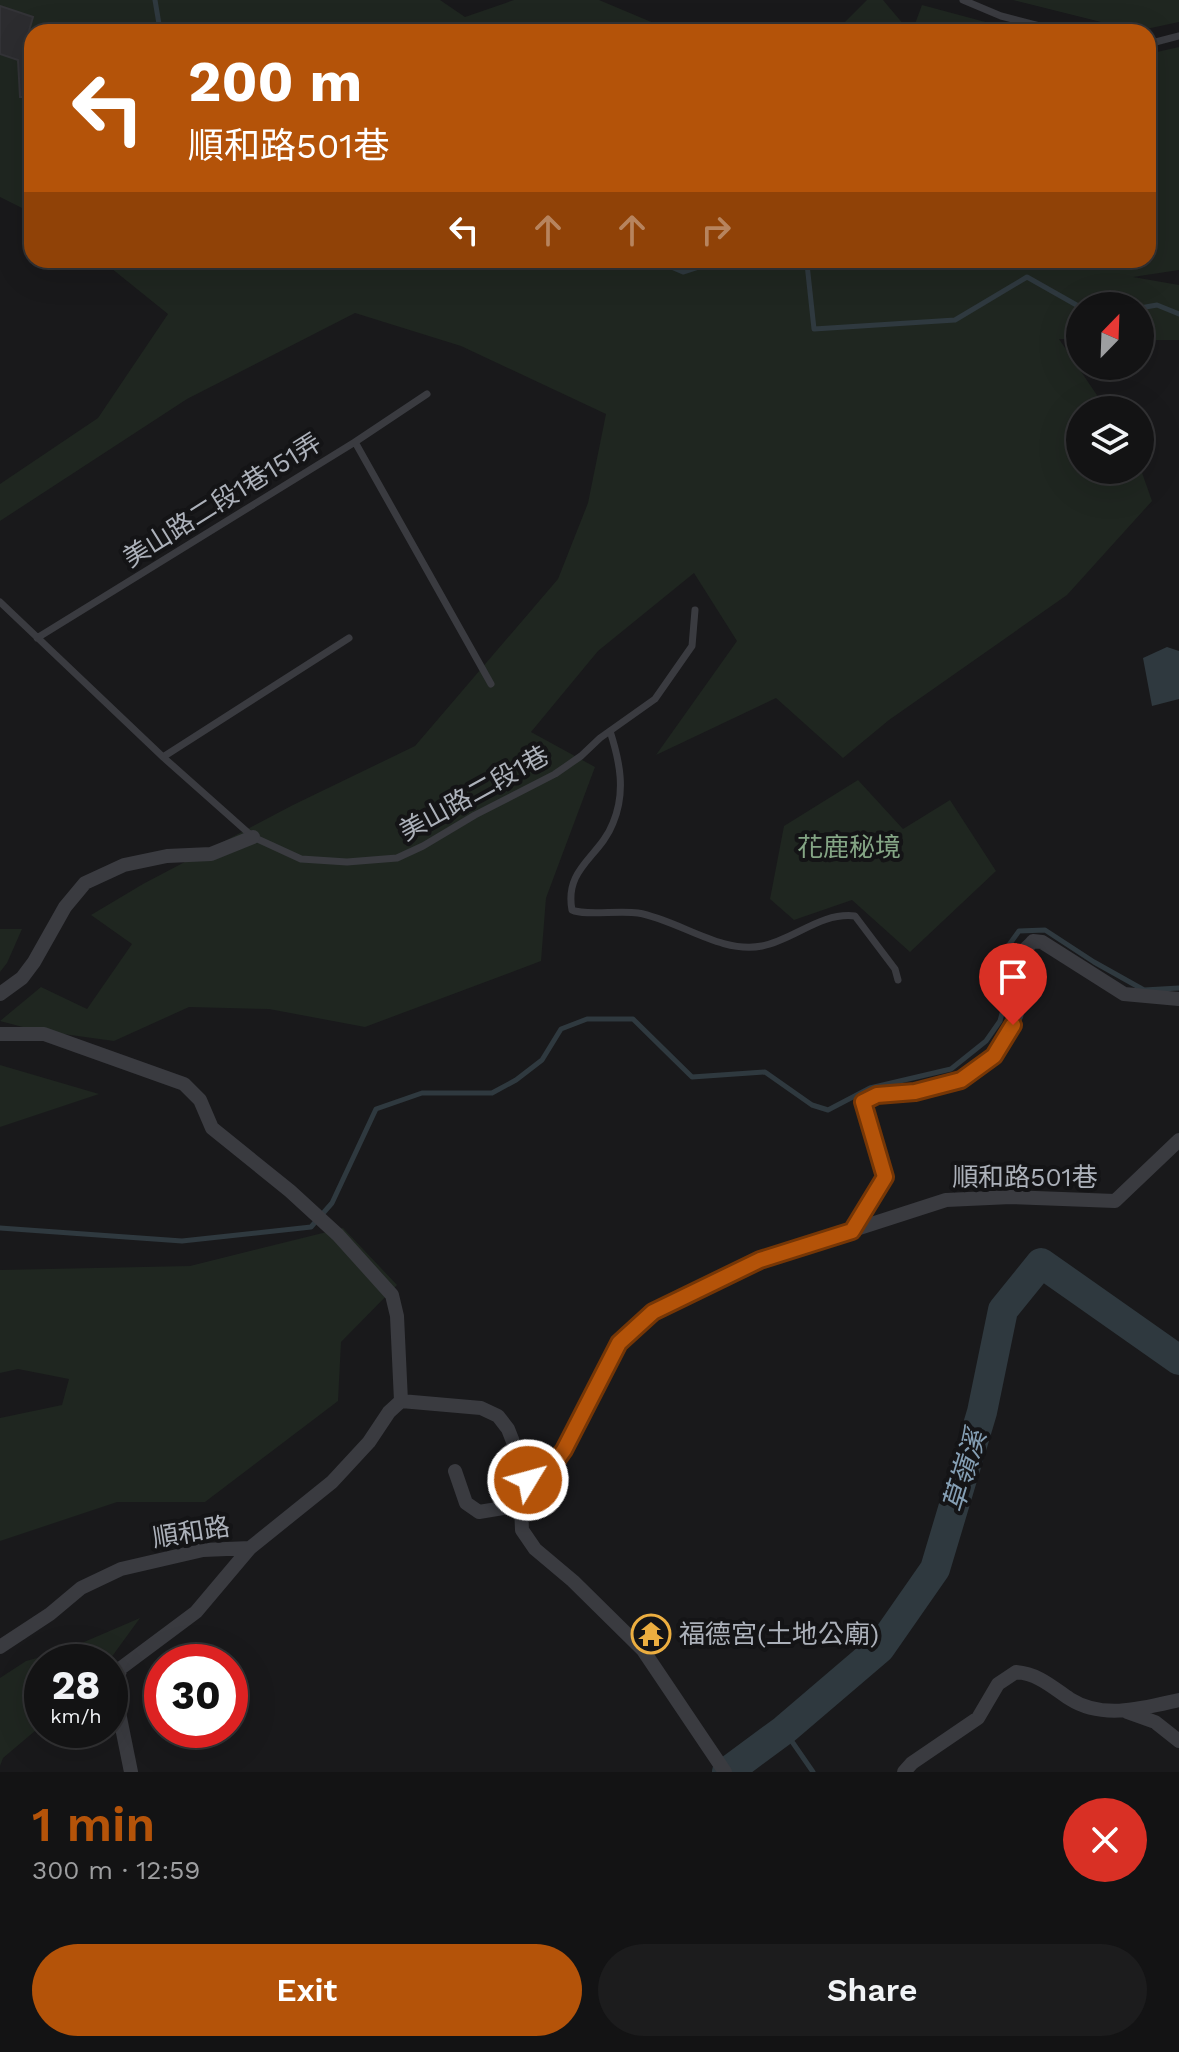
<!DOCTYPE html>
<html lang="en">
<head>
<meta charset="utf-8">
<style>
	body { margin:0; font-family:"Work Sans","Noto Sans TC",sans-serif; background:#1c1c1d; color:#f1f3f6; height:100vh; display:flex; flex-direction:column; font-size:30px; white-space:nowrap }
	* { box-sizing:border-box; margin:0 }
	p { font-size:26px; color:#9d9ea0 }
	.icon { flex:none; width:44px; height:44px; fill:none; stroke:currentColor; stroke-width:2; stroke-linecap:round; stroke-linejoin:round }
	.map { position:relative; height:1772px; overflow:hidden }
	.sheet { display:flex; flex-direction:column; background:#131314; flex:1 }
	.sheet>* { flex:none }
	.guide { position:absolute; left:24px; top:24px; width:1132px; height:244px; border-radius:24px; box-shadow:0 8px 32px #0002,0 0 0 2px #323234; background:#b45309; color:#fff; overflow:hidden }
	.needle { width:52px; rotate:23deg }
	.buttons { position:absolute; left:1066px; top:292px; display:grid; gap:16px }
	.buttons a { display:grid; place-items:center; width:88px; height:88px; border-radius:50%; background:#131314; box-shadow:0 8px 32px #0002,0 0 0 2px #323234; font-size:40px }
	.speed { position:absolute; left:24px; top:1644px; display:flex; gap:16px; font-size:40px; font-weight:700; text-align:center }
	.speed>* { display:grid; place-content:center; width:104px; height:104px; border-radius:50%; background:#131314; box-shadow:0 8px 32px #0002,0 0 0 2px #323234; line-height:1 }
	.speed small { font-size:20px; font-weight:400 }
	.speed .limit { border:12px solid #d22; background:#fff; color:#111 }
	.pin { position:absolute; display:grid; place-items:center; width:68px; height:68px; color:#fff; margin:-82px -34px; border-radius:50% 50% 50% 0; rotate:-45deg; box-shadow:0 0 8px #0007 }
	.pin .icon { rotate:45deg }
	.me { position:absolute; width:88px; margin:-44px; rotate:53deg; stroke-linejoin:round; filter:drop-shadow(0 0 6px #0008) }
	.turn { display:flex; align-items:center; gap:28px; height:168px; padding:0 32px; font-size:36px }
	.turn .icon { width:104px; height:104px; stroke-width:2.5 }
	.turn b { display:block; font-size:56px; line-height:68px }
	.lanes { display:flex; align-items:center; height:76px; padding:0 32px; background:#0003; justify-content:center; gap:40px; direction:ltr }
	.lanes .off { opacity:.35 }
	.round { display:grid; place-items:center; flex:none; width:84px; height:84px; border-radius:42px; background:#1c1c1d }
	.summary { display:flex; align-items:center; justify-content:space-between; height:136px; padding:0 32px }
	h1 { font-size:48px; font-weight:600; line-height:60px; color:#b45309 }
	.primary-button { display:flex; gap:16px; margin-top:auto; padding:16px 32px }
	.primary-button a { flex:1; height:92px; border-radius:48px; background:#b45309; color:#fff; font-size:32px; font-weight:600; line-height:92px; text-align:center }
	.primary-button a+a { background:#1c1c1d; color:#f1f3f6 }
	.map>svg:first-child { display:block }
	.green { fill:#1f2620 }
	.water { fill:#2f393f }
	.lines { fill:none; stroke-linecap:round; stroke-linejoin:round }
	.stream { stroke:#2f393f; stroke-width:5 }
	.river { stroke:#2f393f; stroke-width:30 }
	.building { fill:#2c2c2f; stroke:#333337; stroke-width:2 }
	.lane { stroke:#3a3b40; stroke-width:7 }
	.street { stroke:#3a3b40; stroke-width:14 }
	.route-casing { stroke:#753606; stroke-width:20 }
	.route { stroke:#b45309; stroke-width:14 }
	.labels { text-anchor:middle; stroke-width:8; stroke-linejoin:round; paint-order:stroke }
	.street-label { font-size:26px; fill:#acb1ba; stroke:#141416 }
	.park-label { font-size:26px; fill:#84a585; stroke:#141416 }
	.poi-label { font-size:26px; fill:#acb1ba; stroke:#141416; text-anchor:start }
	.water-label { font-size:28px; font-style:italic; fill:#859fb4; stroke:#141416 }
</style>
</head>
<body>
<div class="map">
<svg width="1179" height="1772" viewBox="0 0 1179 1772">
	<rect width="100%" height="100%" fill="#19191b"/>
	<path class="green" d="M0 0H440L465 17 514 0H599L675 32H32V213L0 197Z
		M867 0H883L910 32H835Z
		M1013 0H1179V22L1137 31Z
		M922 5 1023 32H912Z
		M1179 47V270L1133 277 1179 285V340H1140V306H1080V339H1059L1107 410H1080V470H1140V467L1152 501 1067 595 889 720 843 758 776 698 656 755 737 641 694 573 598 651 531 732 595 767 546 898 541 961 365 1027 269 1009 189 1007 114 1041 34 1030 0 1021 41 987 87 1009 132 944 91 915 143 884 293 805 415 746 558 579 588 503 606 414 461 346 355 313 187 399 0 521V484L98 418 168 314 101 260H1053L1056 266 1069 268 1068 260H1148V54Z
		M858 780 903 829 950 800 996 871 910 952 852 900 794 920 770 899 784 826Z
		M0 929H22L7 963 0 972Z
		M0 1065 99 1094 0 1127Z
		M343 1228 397 1285 341 1342 338 1401 205 1502H117L0 1541V1418L62 1405 69 1379 18 1369 0 1373V1270L190 1266Z
		M140 1618 108 1662H42V1725L3 1758 0 1766V1678L26 1661 63 1651Z"/>
	<path class="water" d="M1167 647 1179 651V699L1152 706 1143 658Z"/>
	<g class="lines">
		<path class="stream" d="M155 0 160 30 166 32
			M655 260 683 272 720 260
			M797 260 807 264 814 329 955 320 1027 277 1080 307
			M1140 308 1157 305 1179 314
			M1008 973 1006 949 1019 931 1045 930 1094 962 1144 990 1179 988
			M0 1228 182 1241 311 1227 332 1203 376 1109 422 1093H492L516 1080 542 1060 561 1029 587 1019H633L692 1077 765 1072 812 1105 828 1110 870 1088 951 1069 986 1041 1000 1021 1010 983
			M784 1730 813 1772"/>
		<path class="river" d="M727 1772 784 1730 880 1648 935 1569 982 1412 1003 1310 1041 1263 1179 1360"/>
	</g>
	<path class="building" d="M0 6 33 17 25 45 32 44V97H20L18 60 0 54Z"/>
	<g class="lines">
		<path class="lane" d="M963 0 1001 16 1063 32
			M1148 44 1179 36
			M355 442 427 394
			M0 602 163 757 253 837 301 859 347 862 397 858 423 846 475 815 555 774 581 756 600 738 655 699 692 646 695 610
			M37 638 355 442 491 684
			M610 731C620 762 626 792 613 823 600 857 564 868 572 910 585 916 619 910 638 913 679 920 720 954 762 946 794 940 820 912 855 916L895 969 898 980
			M163 757 349 638"/>
		<path class="street" d="M0 994 22 978 34 962 65 907 85 883 124 865 167 856 211 854 253 837
			M0 1034H44L184 1084 200 1100 212 1128 290 1191 338 1235 392 1295 397 1316 401 1401
			M852 1231 885 1177 863 1102C881 1093 898 1095 917 1092 963 1083 1002 1061 1017 1013 1022 996 1010 976 1017 959 1020 953 1029 946 1033 941L1042 942 1124 994 1179 999
			M455 1471 466 1503 479 1512 521 1505
			M528 1480 549 1471 564 1450 619 1343 653 1312 760 1260 946 1200 1011 1197 1115 1201 1179 1140
			M0 1647 50 1614 81 1588 121 1569 203 1550 250 1548 332 1482 369 1442 389 1412 401 1401 481 1408 498 1416 508 1429 528 1480 521 1505 522 1530 535 1549 573 1581 643 1650 725 1772
			M1127 1712 1155 1722 1179 1741
			M131 1772 114 1688 121 1668 196 1612 250 1548
			M904 1772 912 1763 978 1718 998 1684 1016 1672C1039 1674 1052 1687 1070 1699 1103 1720 1144 1708 1179 1700"/>
	</g>
	<g class="lines">
		<g class="route-casing">
			<path id="route" d="M528 1480 549 1471 564 1450 619 1343 653 1312 760 1260 852 1231 885 1177 863 1102 877 1095 915 1092 961 1080 994 1056 1013 1025"/>
		</g>
		<use href="#route" class="route"/>
	</g>
	<defs>
		<g id="temple-ring" transform="scale(2)"><circle r="9.5" fill="#141416" stroke="#ecae40" stroke-width="1.5"/><path d="M0-6L5-2H3V0L6.5 2.5H4V6H1.5V3h-3V6H-4V2.5H-6.5L-3 0V-2H-5Z" fill="#ecae40"/></g>
	</defs>
	<g fill-rule="evenodd">
		<use href="#temple-ring" x="651" y="1634"/>
	</g>
	<g class="labels">
		<g class="street-label">
			<text transform="translate(222 500) rotate(-32)" y="9">美山路二段1巷151弄</text>
			<text transform="translate(474 793) rotate(-29)" y="9">美山路二段1巷</text>
			<text x="1025" y="1186">順和路501巷</text>
			<text transform="translate(191 1532) rotate(-9)" y="9">順和路</text>
		</g>
		<g class="park-label">
			<text x="849" y="856">花鹿秘境</text>
		</g>
		<g class="poi-label">
			<text x="679" y="1643">福德宮(土地公廟)</text>
		</g>
		<g class="water-label">
			<text transform="translate(964 1471) rotate(-73)" y="10">草嶺溪</text>
		</g>
	</g>
</svg>
<div class="buttons">
<a><svg class="needle" viewBox="-14 -14 28 28"><path d="M0-13l5 13h-10z" fill="#e53935"/><path d="M0 13l5-13h-10z" fill="#9d9ea0"/></svg></a>
<a><svg class="icon" aria-label="layers" viewBox="0 0 24 24"><path d="M12 4l9 5-9 5-9-5zM3 14l9 5 9-5"/></svg></a>
</div>
<div class="speed"><div>28<small>km/h</small></div><div class="limit">30</div></div>
<div class="pin" style="left:1013px;top:1025px;background:#d93025"><svg class="icon" aria-label="arrive" viewBox="0 0 24 24"><path d="M6 21V4h12l-3 4 3 4H6"/></svg></div>
<svg class="me" style="left:528px;top:1480px" viewBox="-20 -20 40 40"><circle r="17" fill="#b45309" stroke="#fff" stroke-width="3"/><path d="M0-11L8 9 0 5-8 9z" fill="#fff"/></svg>
<div class="guide">
<div class="turn"><svg class="icon" aria-label="left" viewBox="0 0 24 24"><path d="M17 20v-9H6M10 6l-5 5 5 5"/></svg><div><b>200 m</b>順和路501巷</div></div>
<div class="lanes"><svg class="icon" aria-label="left" viewBox="0 0 24 24"><path d="M17 20v-9H6M10 6l-5 5 5 5"/></svg><svg class="icon off" aria-label="ahead" viewBox="0 0 24 24"><path d="M12 20V5M6 11l6-6 6 6"/></svg><svg class="icon off" aria-label="ahead" viewBox="0 0 24 24"><path d="M12 20V5M6 11l6-6 6 6"/></svg><svg class="icon off" aria-label="right" viewBox="0 0 24 24"><path d="M7 20v-9h11M14 6l5 5-5 5"/></svg></div>
</div>
</div>
<section class="sheet">
<div class="summary"><div><h1>1 min</h1><p>300 m · 12:59</p></div><a class="round" style="background:#d93025;color:#fff"><svg class="icon" aria-label="close" viewBox="0 0 24 24"><path d="M6 6l12 12M18 6L6 18"/></svg></a></div>
<div class="primary-button"><a>Exit</a><a>Share</a></div>
</section>
</body>
</html>
